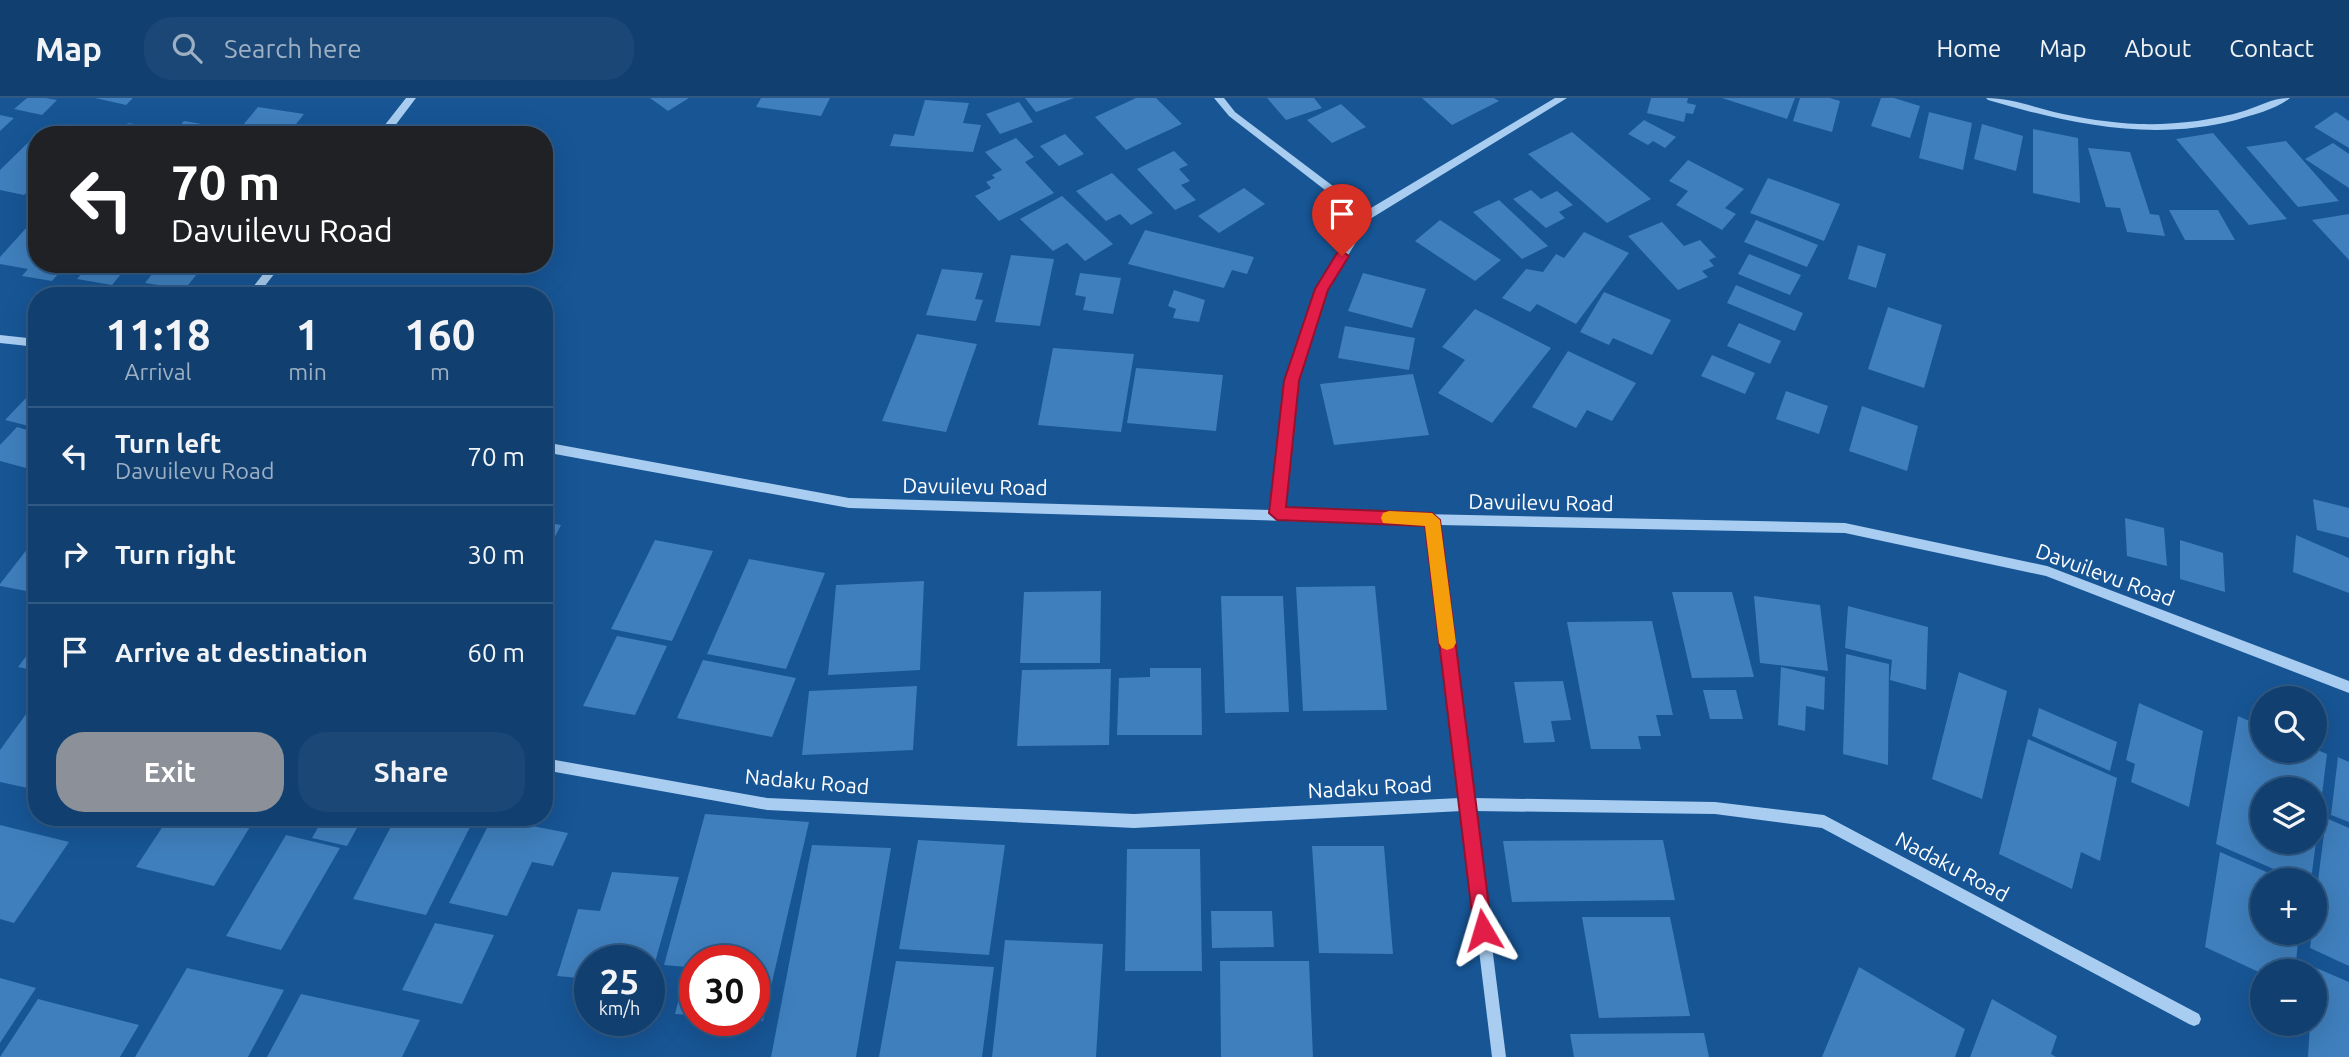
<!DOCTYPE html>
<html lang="en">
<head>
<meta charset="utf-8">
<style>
	body { margin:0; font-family:Ubuntu,sans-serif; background:#1a4775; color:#f1f3f6; height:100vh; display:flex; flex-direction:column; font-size:26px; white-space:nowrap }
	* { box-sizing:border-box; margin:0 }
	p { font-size:23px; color:#9cafc3 }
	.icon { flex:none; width:38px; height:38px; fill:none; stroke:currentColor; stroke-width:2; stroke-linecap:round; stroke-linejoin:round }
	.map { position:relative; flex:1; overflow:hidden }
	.side { position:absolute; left:28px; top:189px; width:525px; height:539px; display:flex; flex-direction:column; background:#114070; border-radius:28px; box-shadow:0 7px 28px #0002,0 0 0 2px #305983 }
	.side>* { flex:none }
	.top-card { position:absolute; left:28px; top:28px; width:525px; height:147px; border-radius:28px; box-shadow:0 7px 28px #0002,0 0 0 2px #305983; background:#202124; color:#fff; overflow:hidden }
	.fabs { position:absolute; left:2250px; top:588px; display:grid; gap:14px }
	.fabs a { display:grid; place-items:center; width:77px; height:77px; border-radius:50%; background:#114070; box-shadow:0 7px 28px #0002,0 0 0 2px #305983; font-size:35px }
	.speed { position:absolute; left:574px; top:847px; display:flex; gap:14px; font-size:35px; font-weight:700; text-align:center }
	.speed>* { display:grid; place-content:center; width:91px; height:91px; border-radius:50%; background:#114070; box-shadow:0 7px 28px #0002,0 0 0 2px #305983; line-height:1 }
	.speed small { font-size:18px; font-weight:400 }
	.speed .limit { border:10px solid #d22; background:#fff; color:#111 }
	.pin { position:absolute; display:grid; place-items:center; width:60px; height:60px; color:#fff; margin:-72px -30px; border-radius:50% 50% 50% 0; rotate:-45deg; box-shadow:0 0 7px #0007 }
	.pin .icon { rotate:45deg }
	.me { position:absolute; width:77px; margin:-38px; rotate:353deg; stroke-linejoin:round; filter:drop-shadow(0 0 5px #0008) }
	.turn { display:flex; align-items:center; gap:24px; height:147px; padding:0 28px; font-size:32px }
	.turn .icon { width:91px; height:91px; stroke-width:2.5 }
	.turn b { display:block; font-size:49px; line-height:60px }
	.eta { display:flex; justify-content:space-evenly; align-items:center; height:119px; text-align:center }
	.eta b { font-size:42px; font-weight:700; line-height:49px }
	.action { display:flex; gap:14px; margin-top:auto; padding:14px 28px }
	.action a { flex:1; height:80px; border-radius:28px; background:#8c9099; color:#fff; font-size:28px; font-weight:700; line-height:80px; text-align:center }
	.action a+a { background:#1a4775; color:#f1f3f6 }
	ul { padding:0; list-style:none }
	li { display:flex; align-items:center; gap:21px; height:98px; padding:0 28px; border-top:2px solid #305983 }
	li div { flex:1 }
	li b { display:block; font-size:26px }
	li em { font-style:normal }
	header { display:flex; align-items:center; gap:42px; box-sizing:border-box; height:98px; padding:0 35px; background:#114070; border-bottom:2px solid #305983 }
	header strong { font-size:33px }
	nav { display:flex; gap:38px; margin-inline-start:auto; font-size:24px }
	.search { width:490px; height:63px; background:#1a4775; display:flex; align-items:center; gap:18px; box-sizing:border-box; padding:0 24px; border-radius:28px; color:#9cafc3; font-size:26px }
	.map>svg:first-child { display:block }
	.building { fill:#3f7fbd }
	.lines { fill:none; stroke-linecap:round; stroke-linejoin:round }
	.minor { fill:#a8cdf1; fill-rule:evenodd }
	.route { fill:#e11d48; stroke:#92132f; stroke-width:2 }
	.slow { fill:#f59e0b }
	.labels { text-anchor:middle; stroke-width:7; stroke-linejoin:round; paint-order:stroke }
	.street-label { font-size:21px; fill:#fff; stroke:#175595 }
</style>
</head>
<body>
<header>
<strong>Map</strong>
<div class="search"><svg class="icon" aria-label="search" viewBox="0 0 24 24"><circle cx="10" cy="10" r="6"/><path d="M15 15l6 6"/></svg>Search here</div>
<nav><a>Home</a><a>Map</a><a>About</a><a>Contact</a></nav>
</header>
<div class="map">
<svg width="2349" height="959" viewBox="0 0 2349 959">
	<rect width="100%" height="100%" fill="#175595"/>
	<path class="building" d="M27 0H46L57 2 42 17 14 11Z
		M95 0H133L126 7Z
		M650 0H689L668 13Z
		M761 0H830L821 18 756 9Z
		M1025 0H1074L1036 14Z
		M1136 0H1156L1182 26 1126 52 1095 19Z
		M1267 0H1314L1322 10 1286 22Z
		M1422 0H1494L1499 3 1452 27Z
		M1651 0H1688L1687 5 1696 7 1693 16 1686 15 1684 24 1647 15Z
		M1722 0H1795L1787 21Z
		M1800 0H1830L1840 3 1832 34 1793 23Z
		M1881 0H1894L1920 8 1910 40 1871 28Z
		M925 2 969 5 963 25 981 27 973 54 890 48 894 36 914 38Z
		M1019 4 1033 24 1000 36 986 16Z
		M1341 6 1366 29 1332 45 1307 22Z
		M258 9 304 16 289 35 243 27Z
		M1929 14 1972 25 1963 72 1919 60Z
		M2336 14 2349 23V50L2314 29Z
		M0 17 14 20 0 33Z
		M1644 22 1676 39 1665 50 1653 43 1648 47 1628 36Z
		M184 23 225 30 220 37H172Z
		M128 25 172 32 168 37H117Z
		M1982 26 2023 38 2016 73 1974 61Z
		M42 31 66 37H37V85L24 97 0 92V72Z
		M2033 31 2078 40 2080 105 2033 95Z
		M1572 34 1651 101 1607 125 1528 56Z
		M2213 35 2287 121 2249 127 2176 41Z
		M1065 36 1084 56 1059 68 1040 48Z
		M1016 40 1034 59 1025 64 1054 95 999 123 975 98 991 90 986 84 995 80 992 77 1002 72 985 54Z
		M2286 43 2339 103 2298 109 2246 49Z
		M2333 45 2349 56V90L2305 61Z
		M2088 50 2130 54 2150 116 2159 117 2165 138 2127 134 2120 110 2106 109Z
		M1174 53 1188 67 1179 71 1190 83 1181 87 1196 102 1175 112 1137 71Z
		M1688 62 1744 91 1725 110 1736 116 1722 132 1676 107 1688 93 1669 83Z
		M1112 75 1153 115 1131 127 1120 116 1106 123 1076 93Z
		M1768 80 1840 106 1824 143 1750 115Z
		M1244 90 1265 106 1219 135 1198 118Z
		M1531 92 1541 101 1557 93 1573 107 1559 114 1565 120 1546 130 1513 101Z
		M1062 98 1113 146 1085 163 1067 145 1053 153 1020 121Z
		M1499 102 1548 148 1522 161 1473 114Z
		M2169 112H2218L2235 142H2185Z
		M2349 116V162L2312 122Z
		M37 118V166H67L52 183 22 178 28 171 0 166V159Z
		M1440 122 1501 162 1475 183 1415 143Z
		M1756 122 1818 147 1807 169 1744 144Z
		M1662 124 1684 148 1700 142 1716 159 1709 162 1714 168 1702 173 1708 179 1678 192 1628 138Z
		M1145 132 1254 159 1247 176 1232 172 1224 190 1128 166Z
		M1584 134 1629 155 1576 226 1537 206 1530 214 1502 200 1526 171 1543 174 1556 156 1564 160Z
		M1858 147 1886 156 1876 190 1848 181Z
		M1749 156 1801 177 1790 197 1738 176Z
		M1011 157 1054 161 1040 228 995 224Z
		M90 166H139L135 171 126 170 112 187 77 181Z
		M160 166H205L185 191 145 185Z
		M942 171 983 175 975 201 983 202 976 223 926 217Z
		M1080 175 1121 180 1113 216 1083 212 1086 199 1075 197Z
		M1363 175 1426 191 1412 230 1348 213Z
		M1736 187 1803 215 1795 233 1727 205Z
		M1174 192 1205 202 1199 224 1173 220 1176 211 1168 208Z
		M1604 194 1671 222 1652 257 1613 240 1609 247 1580 234Z
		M1888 209 1942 227 1924 290 1868 271Z
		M1475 211 1551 250 1492 325 1438 295 1465 262 1442 249Z
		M1739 225 1781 243 1770 266 1727 248Z
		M1345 228 1415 240 1409 272 1338 260Z
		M917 236 977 246 946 334 882 323Z
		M1053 250 1134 256 1121 334 1038 327Z
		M1568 253 1636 285 1612 323 1587 312 1576 330 1532 309Z
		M1712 257 1755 275 1745 296 1701 278Z
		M1136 270 1223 277 1216 333 1127 325Z
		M1413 276 1429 337 1334 347 1320 286Z
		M1786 293 1828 308 1819 336 1776 321Z
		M27 299 37 301V330L5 322Z
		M1862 308 1918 328 1907 373 1849 353Z
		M17 329 37 335V373L0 363V347Z
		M2313 401 2349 410V440L2317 432Z
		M2125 420 2164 430 2167 468 2127 458Z
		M544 424 561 427 544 459Z
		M2296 437 2349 460V495L2293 474Z
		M35 441 37 495 0 488V486Z
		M655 442 713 453 672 543 611 531Z
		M2180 442 2223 455 2225 494 2180 481Z
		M749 461 825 475 786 571 707 556Z
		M924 483 920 572 828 577 836 487Z
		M1375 488 1387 612 1303 613 1296 489Z
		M1101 493 1100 565H1020L1024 494Z
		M1672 494H1732L1754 579 1692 580Z
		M1221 498H1283L1289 614 1225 615Z
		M1754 498 1820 507 1828 573 1760 565Z
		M1848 508 1928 529 1926 592 1890 582 1892 562 1845 550Z
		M1652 523 1673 617H1656L1661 638H1638L1641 651H1591L1567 524Z
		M617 538 667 548 635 617 583 608Z
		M37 544V573L18 569Z
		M1846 556 1889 566 1888 667 1843 656Z
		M703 562 796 580 772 639 677 620Z
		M1781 569 1825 579 1824 612 1806 608 1805 633 1778 627Z
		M1150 570H1201L1202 637H1117L1119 580 1150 579Z
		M1111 571 1109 647 1017 648 1022 572Z
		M1959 574 2007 593 1982 701 1932 681Z
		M1563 583 1571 622 1551 623 1555 644 1524 645 1514 584Z
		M917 588 913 652 802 657 809 593Z
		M1703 592H1736L1743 621H1710Z
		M37 601V692L0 684V652Z
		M2139 605 2203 633 2189 709 2131 684 2135 666 2126 662Z
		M2039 610 2117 644 2110 673 2032 638Z
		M2238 618 2263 629V653H2315V651L2327 656 2317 737 2315 691H2263V744H2316L2311 782H2299L2216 746Z
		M2028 641 2117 680 2100 763 2081 754 2072 791 1999 756Z
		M2338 659 2349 664V724L2331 717Z
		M705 716 809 724 763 923 754 922V863H695V917L675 916 687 869 664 867Z
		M169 719H256L214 788 136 769Z
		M324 719H363L347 748 312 740Z
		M396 719H475L426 817 353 801Z
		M492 720 568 735 553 768 532 764 507 818 449 805Z
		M2326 720 2349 730V868L2310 850 2312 835H2315V806Z
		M0 727 69 744 14 825 0 821Z
		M286 737 340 750 281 852 226 838Z
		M918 742 1005 747 989 857 899 851Z
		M1663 742 1675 802 1512 804 1503 743Z
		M812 747 891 750 856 959H771Z
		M1312 748H1384L1393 856 1319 855Z
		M1127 751H1200L1202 873H1125Z
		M2220 754 2285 782H2263V835H2299L2295 873H2263V876L2205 849Z
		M612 774 679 779 650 882 649 863H590V881L557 878 578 811 600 813Z
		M1211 813H1272L1274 849 1212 850Z
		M1582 819H1670L1690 918 1599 920Z
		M435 825 494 837 462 906 402 892Z
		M1005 842 1103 846 1096 959H992Z
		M896 863 994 869 982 959H879Z
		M1220 863H1309L1313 959H1221Z
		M1859 869 1965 931 1955 959H1822Z
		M2314 869 2349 884V959H2308L2310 926H2315Z
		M187 870 284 892 248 959H135Z
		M0 880 36 890 0 945Z
		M301 896 420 922 402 959H267Z
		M38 901 139 927 120 959H0Z
		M1992 901 2057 938 2051 956 2056 959H1970Z
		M1704 935 1709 959H1574L1570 936Z"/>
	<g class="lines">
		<path class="minor" d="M406 0H416L388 37H377Z
			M1214 0H1224L1235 14 1366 113 1555 0H1567L1370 121 1327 192 1298 283 1283 413 1845 425 2047 468 2349 583V595L2046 478 1845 435 1439 427 1473 700 1715 704 1824 717 2199 916 2201 921 2199 926 2194 928 2189 926 1822 730 1715 716 1475 713 1506 959H1492L1462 713 1134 730 767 712 544 672V660L767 700 1134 716 1460 700 1427 427 849 410 544 354V344L849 400 1271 412 1286 283 1317 191 1360 119 1229 18Z
			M1986 0C2009 0 2031 8 2054 14 2081 20 2110 25 2139 26 2174 27 2210 23 2244 13 2260 8 2272 0 2290 0 2277 11 2253 17 2236 22 2151 44 2070 26 1988 2Z
			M271 166H282L257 198H246Z
			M0 237 37 241V249L0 245Z"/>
	</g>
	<path class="route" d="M1342 153 1349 158 1328 192 1299 283 1286 409 1432 415 1440 422 1492 832 1490 839 1483 842 1477 839 1474 832 1425 428 1277 422 1269 415 1284 283 1315 191 1337 155Z"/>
	<path class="slow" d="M1389 413 1432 415 1440 422 1456 545 1453 550 1447 552 1442 550 1439 545 1425 428 1383 425 1381 420 1383 415Z"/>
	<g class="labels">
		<g class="street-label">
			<text transform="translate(975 389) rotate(1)" y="7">Davuilevu Road</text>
			<text transform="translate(1541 405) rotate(1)" y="7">Davuilevu Road</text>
			<text transform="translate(2105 477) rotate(20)" y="7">Davuilevu Road</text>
			<text transform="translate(807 684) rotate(5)" y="7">Nadaku Road</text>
			<text transform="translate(1370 690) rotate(-3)" y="7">Nadaku Road</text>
			<text transform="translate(1952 769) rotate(28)" y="7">Nadaku Road</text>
		</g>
	</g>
</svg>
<div class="fabs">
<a><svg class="icon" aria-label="search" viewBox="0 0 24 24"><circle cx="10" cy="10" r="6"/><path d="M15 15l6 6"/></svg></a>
<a><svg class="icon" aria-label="layers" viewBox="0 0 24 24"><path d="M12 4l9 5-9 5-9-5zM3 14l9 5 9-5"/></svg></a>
<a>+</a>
<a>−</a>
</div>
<div class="speed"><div>25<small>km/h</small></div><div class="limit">30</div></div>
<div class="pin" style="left:1342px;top:158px;background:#d93025"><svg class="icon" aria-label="arrive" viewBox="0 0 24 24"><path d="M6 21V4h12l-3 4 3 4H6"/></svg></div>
<svg class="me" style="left:1483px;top:832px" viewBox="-20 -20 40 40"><path d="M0-17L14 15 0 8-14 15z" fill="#e11d48" stroke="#fff" stroke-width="4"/></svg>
<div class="top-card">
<div class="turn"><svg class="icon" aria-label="left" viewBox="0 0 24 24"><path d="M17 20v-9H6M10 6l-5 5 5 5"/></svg><div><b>70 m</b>Davuilevu Road</div></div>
</div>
<section class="side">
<div class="eta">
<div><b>11:18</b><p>Arrival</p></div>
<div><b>1</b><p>min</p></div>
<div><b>160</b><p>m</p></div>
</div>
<ul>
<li><svg class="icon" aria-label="left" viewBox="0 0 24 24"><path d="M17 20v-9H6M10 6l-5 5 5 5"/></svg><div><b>Turn left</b><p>Davuilevu Road</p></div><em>70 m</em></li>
<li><svg class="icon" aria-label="right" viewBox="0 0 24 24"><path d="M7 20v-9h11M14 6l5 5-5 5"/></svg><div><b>Turn right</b></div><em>30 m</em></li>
<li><svg class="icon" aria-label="arrive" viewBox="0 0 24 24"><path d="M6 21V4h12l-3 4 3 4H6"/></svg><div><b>Arrive at destination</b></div><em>60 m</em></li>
</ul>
<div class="action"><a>Exit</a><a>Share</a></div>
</section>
</div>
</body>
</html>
